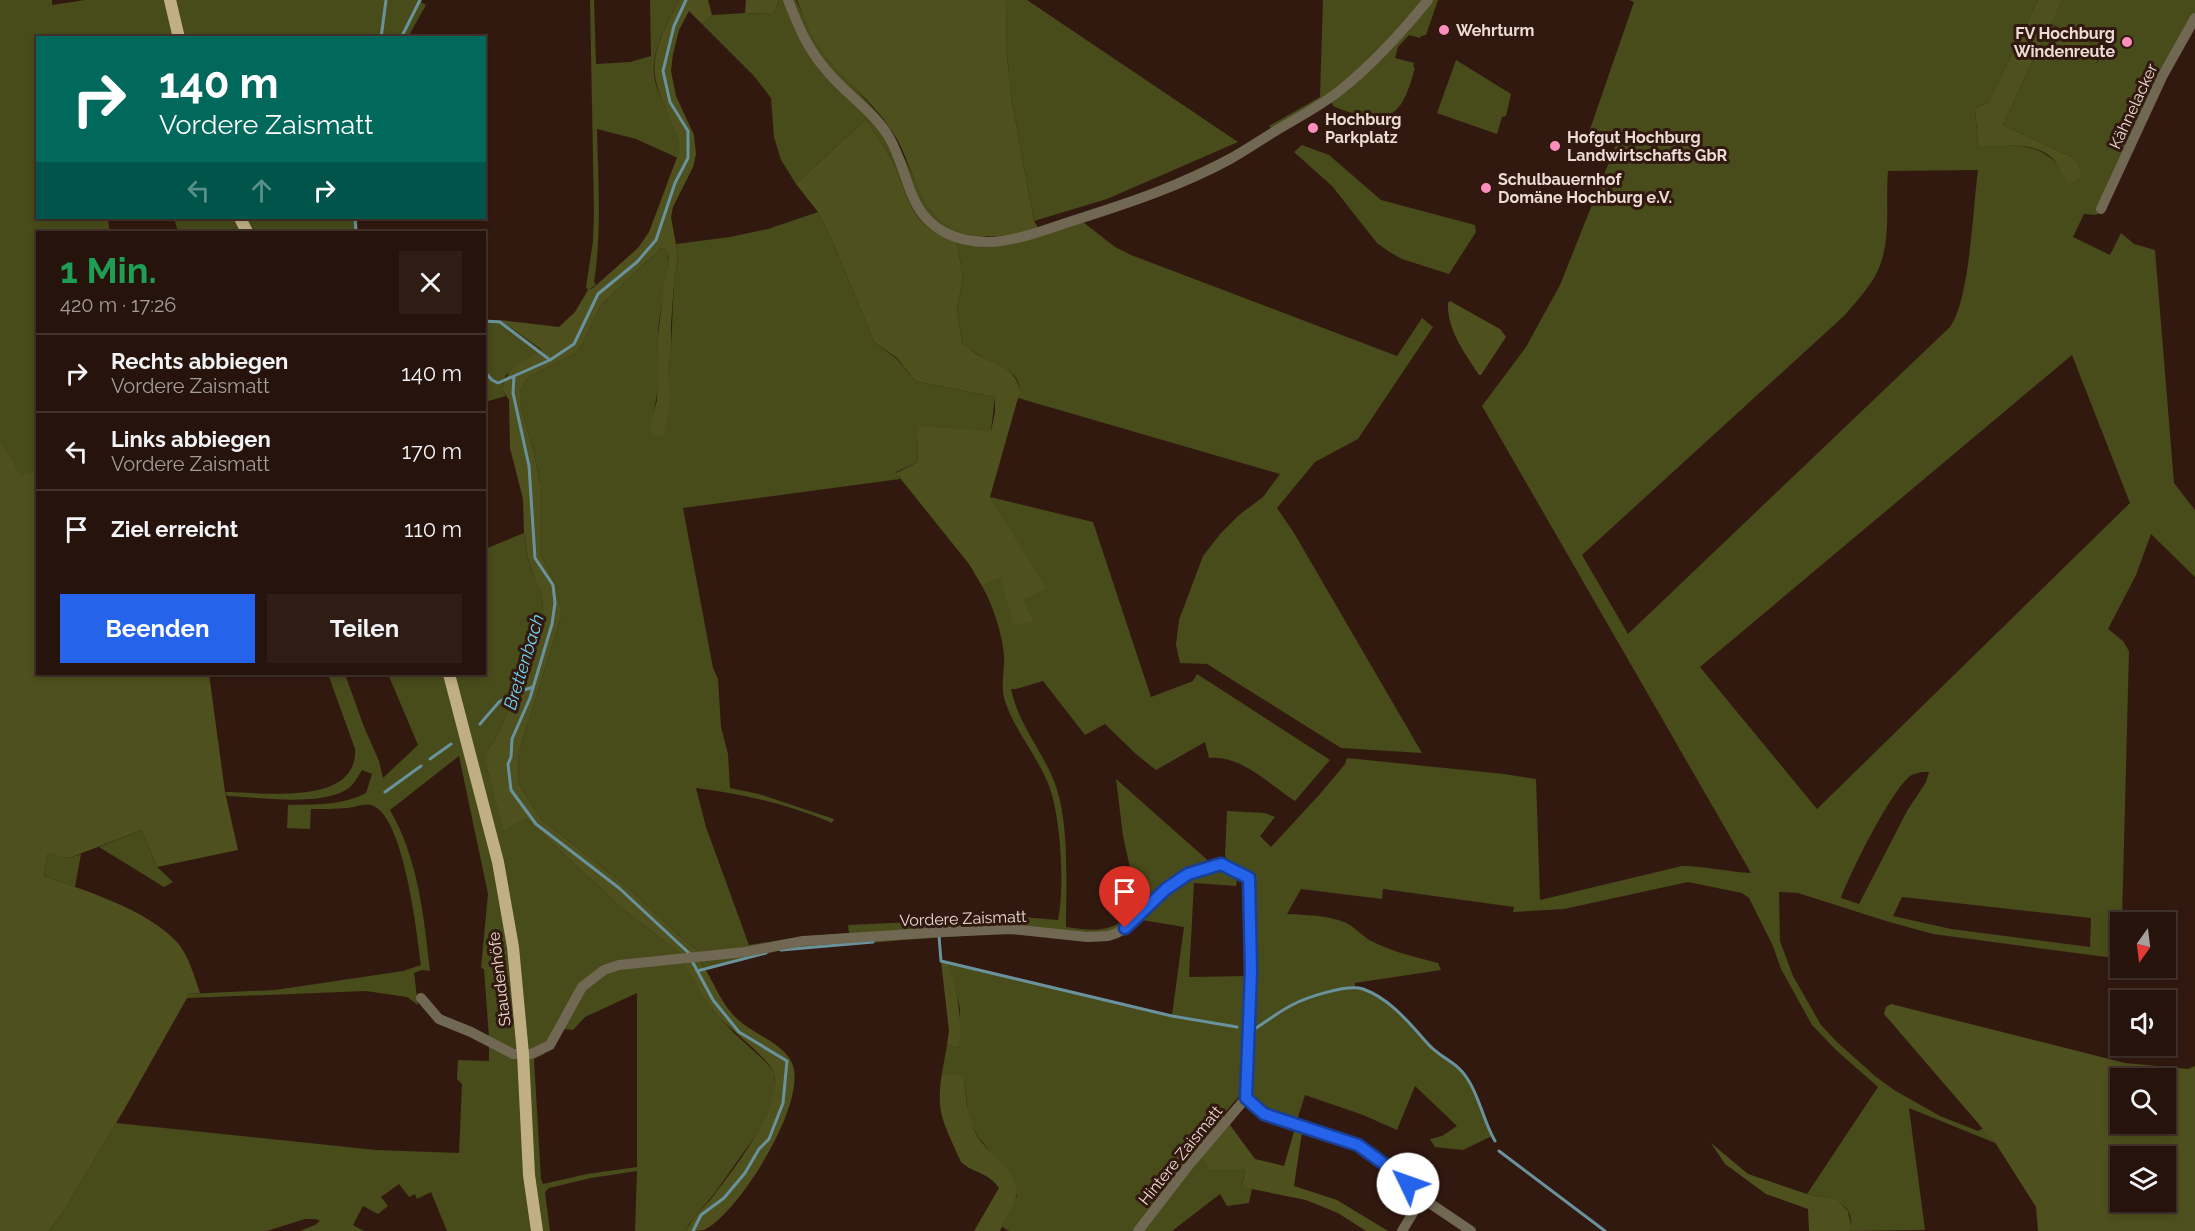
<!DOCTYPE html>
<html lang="de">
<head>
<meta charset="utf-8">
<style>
	body { margin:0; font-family:Raleway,sans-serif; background:#2e1c15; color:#f1f3f6; height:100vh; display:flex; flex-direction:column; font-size:22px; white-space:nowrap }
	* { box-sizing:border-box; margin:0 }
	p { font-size:20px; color:#a49e9d }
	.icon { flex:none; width:33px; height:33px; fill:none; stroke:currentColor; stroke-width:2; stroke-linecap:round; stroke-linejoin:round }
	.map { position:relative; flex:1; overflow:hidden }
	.sheet { position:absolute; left:36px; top:231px; width:450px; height:444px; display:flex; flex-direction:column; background:#26130c; border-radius:0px; box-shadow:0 3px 9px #0003,0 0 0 2px #42322d }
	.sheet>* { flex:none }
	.top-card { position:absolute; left:36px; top:36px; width:450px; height:183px; border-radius:0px; box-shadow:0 3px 9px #0003,0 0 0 2px #42322d; background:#00695c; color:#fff; overflow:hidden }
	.needle { width:39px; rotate:194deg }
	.fabs { position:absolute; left:2110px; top:912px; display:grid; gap:12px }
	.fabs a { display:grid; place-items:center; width:66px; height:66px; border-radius:0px; background:#26130c; box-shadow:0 3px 9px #0003,0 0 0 2px #42322d; font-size:30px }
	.pin { position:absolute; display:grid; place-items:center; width:51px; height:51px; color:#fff; margin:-62px -26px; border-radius:50% 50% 50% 0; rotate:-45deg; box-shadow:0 0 6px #0007 }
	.pin .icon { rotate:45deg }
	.me { position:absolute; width:66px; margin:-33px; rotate:312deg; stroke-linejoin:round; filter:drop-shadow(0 0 4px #0008) }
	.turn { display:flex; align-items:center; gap:21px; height:126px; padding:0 24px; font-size:27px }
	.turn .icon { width:78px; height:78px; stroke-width:2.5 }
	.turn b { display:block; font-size:42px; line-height:51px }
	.lanes { display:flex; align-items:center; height:57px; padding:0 24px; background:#0003; justify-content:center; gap:30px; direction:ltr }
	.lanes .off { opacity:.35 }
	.round { display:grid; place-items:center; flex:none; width:63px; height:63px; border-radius:0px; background:#2e1c15 }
	.headline { display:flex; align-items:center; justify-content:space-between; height:102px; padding:0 24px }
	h1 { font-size:36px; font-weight:700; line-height:45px; color:#1e9e55 }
	.action { display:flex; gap:12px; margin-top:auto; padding:12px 24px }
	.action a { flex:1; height:69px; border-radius:0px; background:#2563eb; color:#fff; font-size:24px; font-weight:700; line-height:69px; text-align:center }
	.action a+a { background:#2e1c15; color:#f1f3f6 }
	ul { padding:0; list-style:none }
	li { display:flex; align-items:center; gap:18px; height:78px; padding:0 24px; border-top:2px solid #42322d }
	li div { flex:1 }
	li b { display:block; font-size:22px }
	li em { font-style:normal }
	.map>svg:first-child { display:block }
	.green { fill:#484b1a; fill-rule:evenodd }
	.forest { fill:#4e501d; fill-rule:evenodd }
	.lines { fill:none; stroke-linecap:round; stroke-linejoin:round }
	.stream { stroke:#69929d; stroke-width:3 }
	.minor { stroke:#706853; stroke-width:10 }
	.major { stroke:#c1af84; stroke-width:12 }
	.route-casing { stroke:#184099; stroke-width:15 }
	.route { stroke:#2563eb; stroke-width:10 }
	.poi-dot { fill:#fd8ebe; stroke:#321910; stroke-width:2 }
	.labels { text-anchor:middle; stroke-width:6; stroke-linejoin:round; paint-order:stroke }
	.poi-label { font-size:16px; font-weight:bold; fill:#eddbd5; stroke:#321910; text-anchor:start }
	.street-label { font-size:16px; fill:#eddbd5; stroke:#321910 }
	.water-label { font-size:18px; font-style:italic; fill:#6fd4f1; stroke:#321910 }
</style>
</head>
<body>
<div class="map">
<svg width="2195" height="1231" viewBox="0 0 2195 1231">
	<rect width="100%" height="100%" fill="#321910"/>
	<path class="green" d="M0 0H52V5L85 0H422L421 2 426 5 408 37 38 38V218H119L108 221 110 232H38L37 470 21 477 0 439Z
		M590 0H594L596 64 630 62 651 56 650 0H679C668 22 652 49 654 74 657 102 685 132 678 158L636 139 597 129C598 179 602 232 594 282L596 285 588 290 586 287 593 241 594 211Z
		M779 0H796L820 49 889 126 924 199C939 221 962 235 989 237 1011 238 1034 229 1055 222 1132 200 1203 171 1272 129L1269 126 1320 97 1323 0H1438L1426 35 1421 36 1420 38 1409 35 1398 47 1395 58 1414 63 1413 66 1415 68C1406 99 1398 127 1360 115 1351 113 1341 110 1333 106L1332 102 1270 140 1083 222 1115 247 1131 255 1397 356 1422 318 1433 327 1358 439 1315 462 1277 508 1294 533 1422 753 1341 748 1207 664 1180 663 1176 645 1179 620 1203 556 1221 533 1239 515 1263 497 1280 474 1018 398C1025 372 1000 366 982 357 975 353 968 348 962 344L957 308 963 279 957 242C911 226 912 207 895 167 888 150 875 136 866 119L796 184 781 160 774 137 771 98 754 76 702 24 712 15 745 13 774 14Z
		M1007 0H1027L1238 142 1107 199 1034 221 1012 102 1006 46Z
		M1629 0H2038L1988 103 1975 108 1978 146C2005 145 2036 141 2056 163L2074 158 2003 125 2043 39 2097 63 2103 49 2051 24 2062 0H2195V26L2166 76 2102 211 2096 215 2084 214 2073 237 2110 255 2121 233 2134 244 2155 250 2174 483 2195 510V577L2151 534 2136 575 2108 629 2123 641 2129 651 2121 959 1933 934 1886 921 1798 893 1779 892 1780 941 1793 976 1821 1025 1837 1042 1875 1076 1894 1090 1940 1116 1978 1131 1983 1128 1995 1143 1909 1108 1925 1230 1849 1231C1859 1202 1827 1198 1807 1194L1878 1087 1836 1050 1812 1025 1781 969 1773 946 1749 898 1742 893 1688 882 1564 909 1513 912 1514 907 1383 889 1382 899 1301 889 1287 914C1305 915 1327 915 1344 922 1354 926 1361 935 1371 941 1393 952 1415 957 1438 963L1441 970 1355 983V988L1362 989 1387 1002 1412 1024 1433 1049 1459 1068 1473 1087 1492 1136 1463 1150 1435 1147 1430 1139 1442 1136 1457 1126 1415 1086 1397 1130 1363 1115 1305 1095 1297 1120 1266 1109 1241 1094 1223 1115 1230 1125 1210 1169H1245L1242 1186 1252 1189 1249 1203 1227 1206 1220 1194 1172 1231H1009L1002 1227 1017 1195 993 1155 978 1137 969 1120 964 1077 942 1073 947 1045 959 1048 960 1008 948 962 1172 1015 1184 927 1142 920 1126 935 1106 941 1089 942 1023 932 904 940 778 951 706 969 699 960 698 950 687 943 627 887 541 819 518 783 519 752 562 614 554 581 540 554V484L534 453 520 405V393L524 383 530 376 576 353 582 345 601 305 661 248 666 250C673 264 666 276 664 291 662 306 658 322 658 338 657 363 661 388 653 413L668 375 671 347 674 283 678 257 676 244 730 237 768 229 818 212 835 247 874 342 897 359 915 381 995 397 991 431 917 440 918 462 896 472 900 479 683 508 713 668 718 679 721 727 728 754 730 788 759 794 834 819 832 823C784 803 747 795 696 788L706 827 749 945 799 937 849 933 848 925 1022 917 1058 920C1065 888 1061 811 1047 781 1035 753 1014 729 1005 701 1000 686 1005 670 1004 655 1002 633 993 605 982 586L1000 576 1015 626 1022 600 1046 589 990 497 1093 522 1151 697 1193 681 1197 674 1330 760 1295 801C1270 785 1240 754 1209 758L1205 742 1156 770 1136 754 1105 724 1085 735 1043 681 1016 689H1011C1018 723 1041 749 1054 781 1070 822 1066 883 1066 927 1100 932 1113 932 1139 908L1123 836 1116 779 1221 872 1237 879 1236 886 1194 883 1189 977 1253 976 1256 874C1244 871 1231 868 1225 856L1227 811 1265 813 1275 817 1260 836 1271 847 1320 794 1345 764 1347 758 1504 774 1536 779 1540 900 1682 866C1706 866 1728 872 1751 873L1482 406 1526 347 1560 285 1617 142 1588 135 1634 2ZM1978 170C1973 206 1970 300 1950 327L1628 634 1582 555 1845 315C1855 303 1866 291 1874 278 1893 246 1885 205 1888 171ZM2072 355 2130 503 1817 809 1700 667ZM1922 772H1929L1926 782 1907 811 1859 904 1841 898C1850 873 1890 793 1909 777 1912 774 1918 773 1922 772ZM1902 897 2091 918 2090 947 1951 929 1893 916Z
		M1456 60 1511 94 1506 116 1502 117 1497 134 1437 113Z
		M1302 145 1329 155 1381 200 1475 225 1476 232 1449 274 1402 259 1388 251 1377 243 1332 186 1294 152Z
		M174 218H357L358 232H178Z
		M485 320H500L542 351 506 375 502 389 506 396 485 402Z
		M524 533 528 558 536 582 542 594 544 627 495 740 486 753V765L503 829 526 819 625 911 681 954 713 1011 735 1034 766 1062 774 1072 776 1090 773 1104 759 1131 714 1194 689 1224 686 1231H635L637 1171 591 1178 549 1188 545 1192 550 1231H447L431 1192 417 1199 415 1194 409 1197 399 1184 381 1197 388 1206 378 1214 363 1206 353 1225 364 1231H300L315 1225 320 1221 316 1219H305L267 1231H49L64 1211 116 1123 376 1150 459 1153 462 1084 457 1079 458 1060 489 1061V1037L484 969 481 968 488 894 459 756 390 810C418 858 424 917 430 971L422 970 414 973 418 1005 407 997 366 991 187 998 186 994 275 990 403 971 421 965C417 934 404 814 371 805 364 803 355 807 348 808 336 809 323 809 311 809L310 829 287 828 288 805C314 804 342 806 366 793L372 774 362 770C359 775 355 782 351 786 327 808 258 797 227 796L225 792C262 792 358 807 355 749L328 674H345L364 727 379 761 383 778 418 745 388 674H484L485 549ZM637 993V1167L587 1174 543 1184 541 1179 534 1059 544 1054 564 1029 573 1030 585 1017Z
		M142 830 157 867 173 882 164 887 99 847Z
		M48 852 69 858 81 854 75 887 44 876Z"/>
	<path class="forest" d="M679 0H708L712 15 702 24 689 11 679 30 673 54 671 71 676 96 694 135 696 154 693 167 673 207 671 217 678 256 674 283 671 325V347L668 375 671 397 666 429 663 436 655 435 649 430 657 400 658 336 664 285 669 266V257L666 250 661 248 601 305 582 345 576 353 530 376 524 383 520 393V405L534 453 540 484V554L554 581 562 614 519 752 518 783 541 819 627 887 687 943 699 951 698 953 681 954 625 911 526 819 503 830 486 765V753L495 740 544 627 542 594 536 582 528 558 524 533 523 499 510 448 509 400 502 389C510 363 520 363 542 350L500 320 559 327 575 312 588 290 593 288 638 248 649 232 679 152C680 137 672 126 667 112 662 101 657 88 655 76 651 51 668 22 679 0Z
		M746 0H779L774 14 745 13Z
		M797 0H1007L1006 46 1012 102 1034 221 1039 229C1009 236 972 243 945 224 919 205 912 168 898 141 879 105 844 82 821 50 810 35 804 16 797 0Z
		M2038 0H2062L2051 25 2103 49 2096 63 2043 39 2003 125 2074 158 2081 171 2080 177 2068 185C2063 176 2059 164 2051 157 2032 141 2001 146 1978 146L1975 108 1988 103Z
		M866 119C875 135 887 149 895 167 912 207 911 226 957 242L963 279 957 308 962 344C969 348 975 354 982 357 1002 367 1014 367 1020 391L990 497 1047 589 1023 600 1034 622 1014 626 1000 577 982 586 969 564 896 473 918 462 917 440 919 426 991 431 995 412V397L915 381 897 358 874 342 835 247 818 212 796 184Z
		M1450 301 1500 329 1506 337 1481 375H1479C1465 353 1447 330 1448 303Z
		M0 439 21 476 37 470 38 674H209L225 792 238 850 157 867 142 830 69 858 48 853 44 876C86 891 146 909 177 942 189 956 194 976 200 993L187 994V998L125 1108 64 1211 49 1231H0Z
		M699 960C715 981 720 1006 742 1023 758 1036 783 1044 792 1063 809 1101 739 1213 704 1230 699 1231 692 1231 686 1231 692 1217 705 1207 714 1195 733 1170 787 1102 773 1071 767 1057 728 1028 715 1013 703 999 694 979 684 963Z
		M941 961 948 962C957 991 963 1018 959 1048L947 1045 949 1031Z
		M1891 1004 2125 1063 2188 1069 2195 1066V1231H2038L2036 1207 1996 1144 1884 1014 1886 1007ZM2121 1078H2166V1124H2121ZM2121 1156H2166V1202H2121Z
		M942 1073 964 1076C966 1097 967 1117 977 1136 988 1154 1022 1173 1016 1197 1013 1208 1005 1220 1000 1231H974L999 1188C987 1171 974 1174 961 1162 945 1125 935 1114 942 1073Z
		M1230 1125 1255 1159 1284 1166 1295 1128 1302 1132 1294 1186 1337 1200 1388 1231H1366L1338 1213 1306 1200 1242 1187 1245 1169H1209L1202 1157Z
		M1711 1143 1748 1174 1807 1194 1837 1200 1848 1211 1851 1226 1849 1231H1809L1808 1209 1766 1194 1725 1164Z"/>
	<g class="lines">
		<path class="stream" d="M686 0 674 26 663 71 670 102 688 131V158L675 183 656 240 637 262 598 294 574 344 550 360 514 376 513 393 529 466 535 558 553 585 555 603 552 624 530 698 512 739 511 757 508 764 511 790 536 824 619 888 690 954
			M381 38 386 0
			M401 38 420 0
			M355 218 356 232
			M484 321 500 322 550 360
			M484 371 492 380 498 383 514 376
			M480 724 499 702 510 695 533 687
			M430 759 451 744
			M385 792 421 766
			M939 936 941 961 1172 1016 1237 1027
			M781 950 873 942
			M692 961 713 1000 739 1032 787 1061 783 1103 769 1139 759 1149 745 1173 724 1198 701 1215 693 1231
			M697 971 766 953
			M1253 1030C1266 1022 1278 1012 1292 1005 1307 997 1347 984 1363 989 1391 999 1410 1024 1429 1045 1441 1058 1458 1063 1467 1078 1480 1097 1483 1121 1495 1141
			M1499 1151 1605 1231"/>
		<path class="minor" d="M788 0C799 28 807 48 827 71 846 94 873 111 889 137 909 171 906 211 944 232 957 239 974 242 988 242 1017 241 1045 230 1072 221 1126 204 1183 185 1232 158 1249 148 1265 137 1282 127 1303 115 1325 103 1343 88 1375 62 1402 32 1428 0
			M2101 209 2163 75 2195 18
			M421 998 439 1019 471 1032 513 1054H531L550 1045 582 987 604 970 619 965 745 952 803 941 942 932 1011 929 1087 937 1108 936 1117 933 1136 919 1166 889 1188 874 1221 864 1249 878 1251 971 1246 1098
			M1246 1098 1264 1114 1358 1145 1394 1171 1422 1198 1471 1231
			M1138 1231 1189 1165 1246 1098
			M1402 1231 1422 1198"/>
		<path class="major" d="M170 0 179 38
			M240 218 247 232
			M449 674 498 862 513 947 523 1054 529 1175 537 1231"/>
	</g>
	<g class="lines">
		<g class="route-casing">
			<path id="route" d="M1125 928 1166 889 1188 874 1221 864 1249 878 1251 971 1246 1098 1264 1114 1358 1145 1387 1166 1408 1184"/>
		</g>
		<use href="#route" class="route"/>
	</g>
	<g class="poi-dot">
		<circle cx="1444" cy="30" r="6"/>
		<circle cx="2127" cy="42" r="6"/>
		<circle cx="1313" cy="128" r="6"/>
		<circle cx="1555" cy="146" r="6"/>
		<circle cx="1486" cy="188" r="6"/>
	</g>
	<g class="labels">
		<g class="poi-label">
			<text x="1456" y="36">Wehrturm</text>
			<text x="2115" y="39" text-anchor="end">FV Hochburg<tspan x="2115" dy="18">Windenreute</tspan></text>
			<text x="1325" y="125">Hochburg<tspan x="1325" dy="18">Parkplatz</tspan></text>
			<text x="1567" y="143">Hofgut Hochburg<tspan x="1567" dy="18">Landwirtschafts GbR</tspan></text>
			<text x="1498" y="185">Schulbauernhof<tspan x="1498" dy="18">Domäne Hochburg e.V.</tspan></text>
		</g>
		<g class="street-label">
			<text transform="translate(2133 106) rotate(-65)" y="6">Kähnelacker</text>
			<text transform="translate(963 918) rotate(-2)" y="6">Vordere Zaismatt</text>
			<text transform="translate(499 979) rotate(-97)" y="6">Staudenhöfe</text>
			<text transform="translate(1180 1155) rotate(-51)" y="6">Hintere Zaismatt</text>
		</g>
		<g class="water-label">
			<text transform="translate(524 662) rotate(-73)" y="6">Brettenbach</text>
		</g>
	</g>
</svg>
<div class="fabs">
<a><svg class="needle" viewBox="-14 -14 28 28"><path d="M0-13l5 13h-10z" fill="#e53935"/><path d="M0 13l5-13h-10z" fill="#a49e9d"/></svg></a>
<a><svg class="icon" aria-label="sound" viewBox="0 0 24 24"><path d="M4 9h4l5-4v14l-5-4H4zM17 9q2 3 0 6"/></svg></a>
<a><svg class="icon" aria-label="search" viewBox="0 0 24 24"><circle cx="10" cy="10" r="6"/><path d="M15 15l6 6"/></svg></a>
<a><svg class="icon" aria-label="layers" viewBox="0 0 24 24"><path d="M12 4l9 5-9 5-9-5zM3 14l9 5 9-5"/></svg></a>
</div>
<div class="pin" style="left:1125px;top:928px;background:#d93025"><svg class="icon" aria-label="arrive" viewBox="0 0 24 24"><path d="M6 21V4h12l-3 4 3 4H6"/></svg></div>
<svg class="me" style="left:1408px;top:1184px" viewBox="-20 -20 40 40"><circle r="19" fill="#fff"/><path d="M0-13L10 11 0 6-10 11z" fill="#2563eb"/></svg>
<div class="top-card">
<div class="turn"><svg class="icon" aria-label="right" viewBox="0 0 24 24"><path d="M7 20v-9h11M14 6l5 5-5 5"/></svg><div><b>140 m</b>Vordere Zaismatt</div></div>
<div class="lanes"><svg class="icon off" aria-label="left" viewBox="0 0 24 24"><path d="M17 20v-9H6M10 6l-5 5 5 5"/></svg><svg class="icon off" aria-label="ahead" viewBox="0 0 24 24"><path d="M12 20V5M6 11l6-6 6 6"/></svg><svg class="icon" aria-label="right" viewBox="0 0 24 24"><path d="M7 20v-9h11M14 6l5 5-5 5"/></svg></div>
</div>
<section class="sheet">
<div class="headline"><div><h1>1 Min.</h1><p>420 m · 17:26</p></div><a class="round"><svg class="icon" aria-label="close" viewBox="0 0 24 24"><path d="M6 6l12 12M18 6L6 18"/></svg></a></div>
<ul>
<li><svg class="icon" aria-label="right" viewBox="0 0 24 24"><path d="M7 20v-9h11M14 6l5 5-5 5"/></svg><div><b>Rechts abbiegen</b><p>Vordere Zaismatt</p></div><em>140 m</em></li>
<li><svg class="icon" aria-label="left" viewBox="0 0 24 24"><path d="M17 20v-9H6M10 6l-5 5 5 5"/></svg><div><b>Links abbiegen</b><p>Vordere Zaismatt</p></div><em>170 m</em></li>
<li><svg class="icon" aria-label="arrive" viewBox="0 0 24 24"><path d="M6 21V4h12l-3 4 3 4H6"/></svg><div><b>Ziel erreicht</b></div><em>110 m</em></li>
</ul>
<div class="action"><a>Beenden</a><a>Teilen</a></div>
</section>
</div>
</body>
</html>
